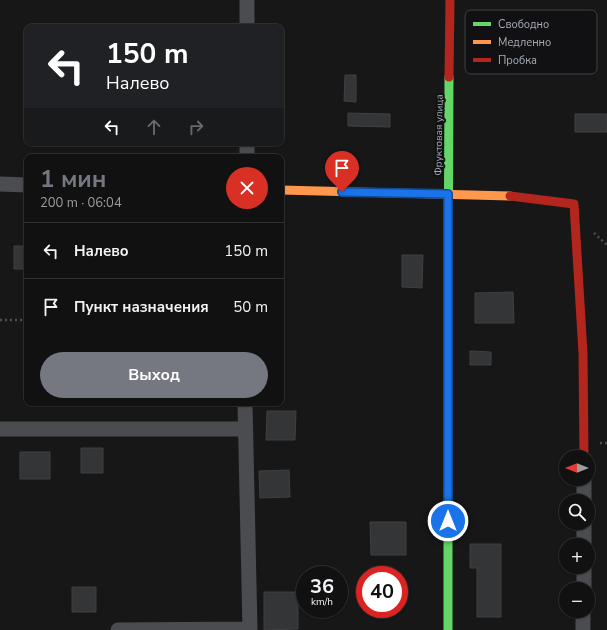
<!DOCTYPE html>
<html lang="ru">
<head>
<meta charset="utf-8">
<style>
	body { margin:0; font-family:"Nunito Sans",sans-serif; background:#1e1f1f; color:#f1f3f6; height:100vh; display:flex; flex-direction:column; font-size:15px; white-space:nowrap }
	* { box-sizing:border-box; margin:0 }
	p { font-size:13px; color:#9c9d9f }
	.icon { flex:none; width:22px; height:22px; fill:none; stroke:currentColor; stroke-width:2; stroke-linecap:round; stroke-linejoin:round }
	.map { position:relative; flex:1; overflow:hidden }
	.details { position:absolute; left:24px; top:154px; width:260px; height:252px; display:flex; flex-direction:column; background:#111; border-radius:8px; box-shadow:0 1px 3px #0004,0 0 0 1px #303131 }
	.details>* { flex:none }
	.banner { position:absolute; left:24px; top:24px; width:260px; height:122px; border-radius:8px; box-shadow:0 1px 3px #0004,0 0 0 1px #303131; background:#202124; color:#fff; overflow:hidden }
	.needle { width:26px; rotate:270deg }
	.controls { position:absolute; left:559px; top:450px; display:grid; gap:8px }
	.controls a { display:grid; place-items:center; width:36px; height:36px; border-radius:50%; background:#111; box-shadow:0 1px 3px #0004,0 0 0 1px #303131; font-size:20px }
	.speed { position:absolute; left:296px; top:566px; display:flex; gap:8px; font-size:20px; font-weight:700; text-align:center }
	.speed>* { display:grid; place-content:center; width:52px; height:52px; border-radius:50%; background:#111; box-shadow:0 1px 3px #0004,0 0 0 1px #303131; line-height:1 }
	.speed small { font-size:10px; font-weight:400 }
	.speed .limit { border:6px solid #d22; background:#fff; color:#111 }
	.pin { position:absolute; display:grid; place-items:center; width:34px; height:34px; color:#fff; margin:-41px -17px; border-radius:50% 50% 50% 0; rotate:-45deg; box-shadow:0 0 4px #0007 }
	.pin .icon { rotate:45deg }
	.me { position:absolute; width:44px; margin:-22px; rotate:0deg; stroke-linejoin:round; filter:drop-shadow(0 0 3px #0008) }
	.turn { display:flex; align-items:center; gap:14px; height:84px; padding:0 16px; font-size:18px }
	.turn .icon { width:52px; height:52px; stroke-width:2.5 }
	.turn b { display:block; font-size:28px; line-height:34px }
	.lanes { display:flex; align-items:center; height:38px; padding:0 16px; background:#0003; justify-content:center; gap:20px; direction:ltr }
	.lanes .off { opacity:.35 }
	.round { display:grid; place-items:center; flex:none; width:42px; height:42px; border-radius:21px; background:#1e1f1f }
	.summary { display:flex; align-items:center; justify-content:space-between; height:68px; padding:0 16px }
	h1 { font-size:24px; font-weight:700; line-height:30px; color:#757880 }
	.cta { display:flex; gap:8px; margin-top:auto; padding:8px 16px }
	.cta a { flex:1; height:46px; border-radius:24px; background:#757880; color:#fff; font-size:16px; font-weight:700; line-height:46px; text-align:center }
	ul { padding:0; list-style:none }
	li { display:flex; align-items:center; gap:12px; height:56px; padding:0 16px; border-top:1px solid #303131 }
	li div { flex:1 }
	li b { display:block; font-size:15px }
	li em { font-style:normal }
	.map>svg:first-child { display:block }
	.building { fill:#343537; stroke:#3f4043 }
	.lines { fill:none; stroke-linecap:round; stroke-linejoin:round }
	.path { stroke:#4d4e52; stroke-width:2.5; stroke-dasharray:2 3; stroke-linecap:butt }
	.street { stroke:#4b4c50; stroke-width:15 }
	.fast { stroke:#63d668; stroke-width:9 }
	.slow { stroke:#ff974d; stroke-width:9 }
	.jam { stroke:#b3261e; stroke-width:9 }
	.route-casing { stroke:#114b97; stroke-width:10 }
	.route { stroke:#1a73e8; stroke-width:7 }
	.labels { text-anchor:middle; stroke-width:4; stroke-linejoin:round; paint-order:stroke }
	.street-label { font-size:10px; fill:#a8adb8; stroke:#111113 }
	.key { fill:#111113; stroke:#3e4045; stroke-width:1 }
	.key-label { font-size:11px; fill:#a8adb8 }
</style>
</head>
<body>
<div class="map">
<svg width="607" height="630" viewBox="0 0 607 630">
	<rect width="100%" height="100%" fill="#171717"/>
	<path class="building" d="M345 75H356V102L344 101Z
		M348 113 390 114V127L348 126Z
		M575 114H607V132H575Z
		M14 246H27V269H14Z
		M402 255H423L422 288 402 287Z
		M513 292 514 323H475V293Z
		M470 351 491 352V365H470Z
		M267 411H296L295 440H266Z
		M81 448H103V473H81Z
		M20 452H50V479H20Z
		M289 470 290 497 260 498 259 471Z
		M370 522H406V555H371Z
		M470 544H501V617H477V568H470Z
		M72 587H96V612H72Z
		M264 592H298V629L264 630Z"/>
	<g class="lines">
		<path class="path" d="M594 233 607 245
			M0 320H27
			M600 443H607"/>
		<path class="street" d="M247 0V27
			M247 143V157
			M0 184 27 185
			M245 403 250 630
			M0 429H245
			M584 501V479
			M584 545V523
			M584 589V567
			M118 630 250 629
			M583 630V611"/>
		<path class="fast" d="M448 315 449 77
			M448 476V630"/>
		<path class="slow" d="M281 190 510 196"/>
		<path class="jam" d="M449 77 450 0
			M510 196 574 204 583 353 584 457
			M448 315V476"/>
	</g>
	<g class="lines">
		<g class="route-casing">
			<path id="route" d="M342 192 448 194V521"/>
		</g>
		<use href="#route" class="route"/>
	</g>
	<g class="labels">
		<g class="street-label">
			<text transform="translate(438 135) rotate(-89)" y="4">Фруктовая улица</text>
		</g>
	</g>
	<rect x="465" y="10" width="132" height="64" rx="6" class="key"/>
	<rect x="473" y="22" width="18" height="4" fill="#63d668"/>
	<rect x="473" y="40" width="18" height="4" fill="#ff974d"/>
	<rect x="473" y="58" width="18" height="4" fill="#b3261e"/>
	<g class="key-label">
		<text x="498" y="28">Свободно</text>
		<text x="498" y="46">Медленно</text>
		<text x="498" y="64">Пробка</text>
	</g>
</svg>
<div class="controls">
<a><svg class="needle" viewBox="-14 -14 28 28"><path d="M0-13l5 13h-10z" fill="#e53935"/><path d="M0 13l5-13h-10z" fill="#9c9d9f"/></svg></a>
<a><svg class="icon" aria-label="search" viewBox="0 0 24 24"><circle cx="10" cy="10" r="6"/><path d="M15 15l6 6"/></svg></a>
<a>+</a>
<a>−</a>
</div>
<div class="speed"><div>36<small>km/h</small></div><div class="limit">40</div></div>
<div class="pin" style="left:342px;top:192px;background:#d93025"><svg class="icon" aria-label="arrive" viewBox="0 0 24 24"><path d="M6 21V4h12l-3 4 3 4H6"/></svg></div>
<svg class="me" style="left:448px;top:521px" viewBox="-20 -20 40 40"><circle r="17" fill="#1a73e8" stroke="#fff" stroke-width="3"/><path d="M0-11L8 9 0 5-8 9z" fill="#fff"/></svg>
<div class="banner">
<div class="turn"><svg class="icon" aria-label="left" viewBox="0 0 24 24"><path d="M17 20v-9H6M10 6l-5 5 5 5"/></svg><div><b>150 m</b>Налево</div></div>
<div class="lanes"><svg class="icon" aria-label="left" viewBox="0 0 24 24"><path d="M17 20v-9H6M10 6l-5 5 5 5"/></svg><svg class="icon off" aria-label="ahead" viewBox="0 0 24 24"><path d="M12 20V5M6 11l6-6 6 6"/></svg><svg class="icon off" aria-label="right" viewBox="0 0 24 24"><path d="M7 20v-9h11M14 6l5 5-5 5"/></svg></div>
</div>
<section class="details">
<div class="summary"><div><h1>1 мин</h1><p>200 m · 06:04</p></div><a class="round" style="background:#d93025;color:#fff"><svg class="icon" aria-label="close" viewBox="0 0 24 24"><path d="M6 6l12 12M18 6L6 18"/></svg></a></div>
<ul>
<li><svg class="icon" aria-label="left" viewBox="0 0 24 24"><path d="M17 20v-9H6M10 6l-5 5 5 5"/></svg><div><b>Налево</b></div><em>150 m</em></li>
<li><svg class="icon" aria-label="arrive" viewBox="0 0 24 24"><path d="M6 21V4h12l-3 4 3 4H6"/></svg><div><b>Пункт назначения</b></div><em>50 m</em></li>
</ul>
<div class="cta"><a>Выход</a></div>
</section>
</div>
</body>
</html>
